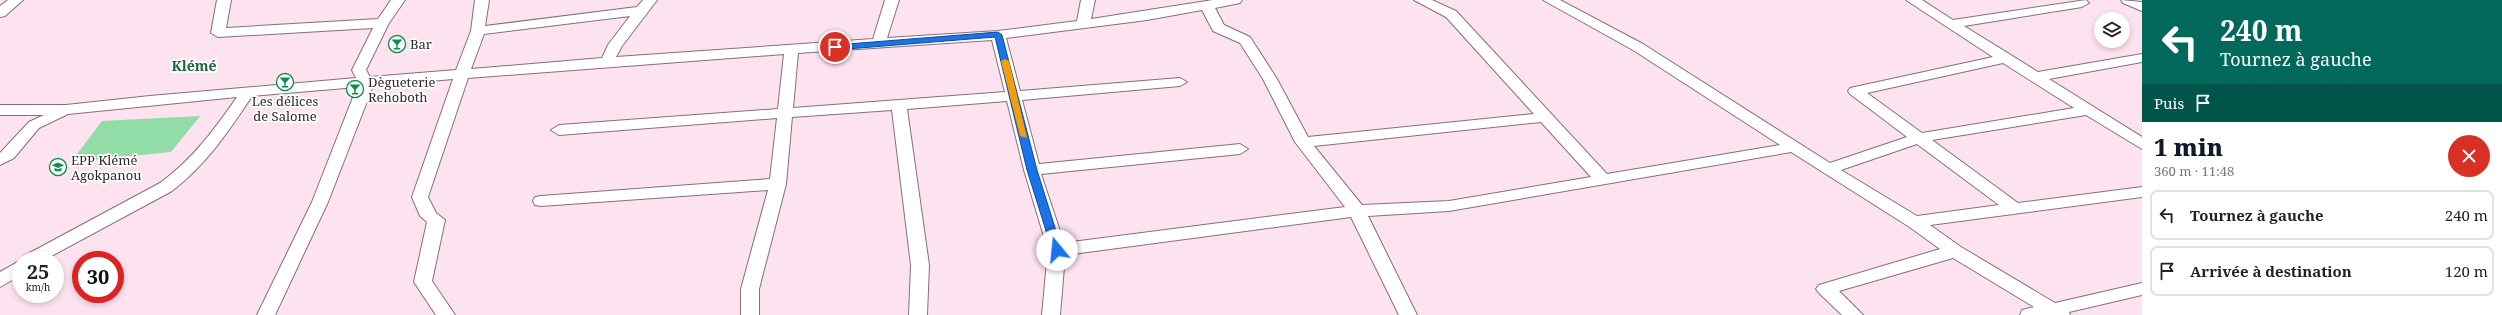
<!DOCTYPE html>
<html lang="fr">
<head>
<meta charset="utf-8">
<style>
	body { margin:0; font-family:"Noto Serif",serif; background:#f6f6f6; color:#222; height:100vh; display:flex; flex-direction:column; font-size:15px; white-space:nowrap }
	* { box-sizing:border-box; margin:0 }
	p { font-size:13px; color:#767676 }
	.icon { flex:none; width:22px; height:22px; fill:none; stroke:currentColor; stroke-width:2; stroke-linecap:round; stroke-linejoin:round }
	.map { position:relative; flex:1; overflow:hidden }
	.panel { display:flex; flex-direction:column; background:#fff; width:360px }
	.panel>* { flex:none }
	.top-card { background:#00695c; color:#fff; overflow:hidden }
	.fabs { position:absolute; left:2094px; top:12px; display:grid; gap:8px }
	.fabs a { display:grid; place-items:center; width:36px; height:36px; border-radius:50%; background:#fff; box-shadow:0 2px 6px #0003; font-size:20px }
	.speed { position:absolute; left:12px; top:251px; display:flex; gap:8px; font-size:20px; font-weight:700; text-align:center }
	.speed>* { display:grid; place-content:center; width:52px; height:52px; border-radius:50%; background:#fff; box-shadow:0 2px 6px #0003; line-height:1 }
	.speed small { font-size:10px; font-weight:400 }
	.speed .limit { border:6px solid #d22; background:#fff; color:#111 }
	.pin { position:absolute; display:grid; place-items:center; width:34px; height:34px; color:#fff; margin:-17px; border:2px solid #fff; border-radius:50%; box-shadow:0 1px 4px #0007 }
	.me { position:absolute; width:44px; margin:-22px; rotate:343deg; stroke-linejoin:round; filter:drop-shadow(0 0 3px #0008) }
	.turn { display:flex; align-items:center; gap:14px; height:84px; padding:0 12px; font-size:18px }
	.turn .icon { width:52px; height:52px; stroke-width:2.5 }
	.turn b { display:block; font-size:28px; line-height:34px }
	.then { display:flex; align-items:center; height:38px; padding:0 12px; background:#0003; gap:8px; font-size:15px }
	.round { display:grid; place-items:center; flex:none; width:42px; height:42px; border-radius:21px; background:#f6f6f6 }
	.summary { display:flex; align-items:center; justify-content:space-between; height:68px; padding:0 12px }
	h1 { font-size:24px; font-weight:800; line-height:30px; color:#111827 }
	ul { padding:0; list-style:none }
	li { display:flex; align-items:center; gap:12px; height:50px; margin:0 8px 6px; padding:0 4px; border:2px solid #e0e0e0; border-radius:8px }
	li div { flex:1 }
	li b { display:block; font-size:15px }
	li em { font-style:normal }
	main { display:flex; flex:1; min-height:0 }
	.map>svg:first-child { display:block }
	.green { fill:#91dca7 }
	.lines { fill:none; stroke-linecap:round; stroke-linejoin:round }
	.minor-casing { stroke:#866f79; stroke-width:2 }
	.minor { fill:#fff; fill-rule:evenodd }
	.route { fill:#1a73e8; stroke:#114b97 }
	.slow { fill:#f59e0b }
	.labels { text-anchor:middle; stroke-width:3.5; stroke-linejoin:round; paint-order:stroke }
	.poi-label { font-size:13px; fill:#31282c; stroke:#fff; text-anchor:start }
	.neighbourhood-label { font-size:14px; font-weight:bold; fill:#20673b; stroke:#fff }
</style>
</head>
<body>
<main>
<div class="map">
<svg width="2142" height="315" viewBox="0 0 2142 315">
	<rect width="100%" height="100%" fill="#fde3ef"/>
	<path class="green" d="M200 116 171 152 71 162 102 121Z"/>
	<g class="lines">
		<g class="minor-casing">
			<path id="minor" d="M8 0H23L5 16 0 17V6Z
				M217 0H231L226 28 378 19 391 0H405L389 23 366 70 370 77 456 70 471 31 475 0H489L485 26 637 7 643 0H657L622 46 616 57 873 39 885 0H899L887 38 998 31 1077 21 1081 0H1095L1091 19 1213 0H1242L1240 3 1215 8 1224 25 1250 37 1277 79 1308 137 1534 114 1446 17 1414 0H1432L1456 11 1607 174 1780 145 1633 50 1543 0H1560L1643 44 1830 163 1907 137 1850 94 1848 91 1850 88 1993 57 1906 0H1922L1953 20 2086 0 2089 3 2082 7 1964 26 2038 72 2142 54V62L2049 79 2142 137V149L2086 115 1932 140 2018 203 2142 187V197L1930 225 1961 247 2055 303 2142 283V295L2069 312 2070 315H2020L2022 310 2034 307 1953 258 1839 291 1863 315H1842L1819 293 1816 289 1819 285 1940 249 1908 226 1791 152 1449 211 1368 216 1417 315H1399L1351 217 1065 255 1060 315H1042L1048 250 1024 170 1007 101 907 109 929 265 927 315H909L911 265 892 110 792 117 786 184 759 289V315H741V289L768 190 541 206 535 205 533 201 535 197 541 196 770 179 777 118 559 135 551 130 559 125 778 109 784 54 468 78 428 197 436 213 445 220 432 281 455 315H436L414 282 427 222 420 216 412 197 453 79 373 86 328 202 275 315H257L312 202 357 87 252 96C229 131 206 165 172 191L44 260H21V275L0 287V272L21 260 24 256 160 183C192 160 214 130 237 97L68 114 39 128 14 158 0 165V153L29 122 44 115H0V105H66L150 96 356 78 352 70 373 28 218 37 211 33ZM1202 10 1213 31 1240 43 1263 79 1295 142 1345 207 1064 243 1041 174 1240 154 1248 149 1240 144 1039 164 1022 100 1180 86 1187 82 1180 78 1020 91 1006 38 1147 20ZM630 16 608 45 602 58 471 69 484 34ZM992 40 1005 92 793 108 798 53ZM2003 63 2074 108 1922 133 1867 93ZM1541 122 1591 177 1449 201 1362 205 1314 146ZM1917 144 1999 205 1917 216 1841 170Z
				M2121 0 2142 2V11L2123 3Z"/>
		</g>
		<use href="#minor" class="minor"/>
	</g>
	<path class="route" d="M998 32 1002 35 1037 170 1062 250 1057 254 1052 250 1027 170 995 37 835 50 831 47 835 45Z"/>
	<path class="slow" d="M1005 59 1009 61 1027 138 1020 136 1001 61Z"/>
	<defs>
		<g id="bar-ring" transform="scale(0.9)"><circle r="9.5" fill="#fff" stroke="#0c8e4b" stroke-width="1.5"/><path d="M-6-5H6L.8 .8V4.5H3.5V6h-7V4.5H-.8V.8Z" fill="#0c8e4b"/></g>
		<g id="school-ring" transform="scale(0.9)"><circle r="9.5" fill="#fff" stroke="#0c8e4b" stroke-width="1.5"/><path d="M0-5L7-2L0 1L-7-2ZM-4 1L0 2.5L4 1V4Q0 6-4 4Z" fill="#0c8e4b"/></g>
	</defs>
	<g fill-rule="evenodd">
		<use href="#bar-ring" x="397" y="44"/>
		<use href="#bar-ring" x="285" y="82"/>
		<use href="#bar-ring" x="355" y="89"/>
		<use href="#school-ring" x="58" y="167"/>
	</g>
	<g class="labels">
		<g class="poi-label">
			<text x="410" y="49">Bar</text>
			<text x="368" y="87">Dègueterie<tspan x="368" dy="15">Rehoboth</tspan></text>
			<text x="285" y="106" text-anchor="middle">Les délices<tspan x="285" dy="15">de Salome</tspan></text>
			<text x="71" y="165">EPP Klémé<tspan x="71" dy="15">Agokpanou</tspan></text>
		</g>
		<g class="neighbourhood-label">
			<text x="194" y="71">Klémé</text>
		</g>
	</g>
</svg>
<div class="fabs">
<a><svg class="icon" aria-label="layers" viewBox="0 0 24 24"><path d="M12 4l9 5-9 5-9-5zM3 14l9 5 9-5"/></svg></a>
</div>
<div class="speed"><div>25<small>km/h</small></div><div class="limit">30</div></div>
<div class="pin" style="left:835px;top:47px;background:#d93025"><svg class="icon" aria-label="arrive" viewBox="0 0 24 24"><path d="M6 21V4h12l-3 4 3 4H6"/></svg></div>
<svg class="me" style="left:1057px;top:250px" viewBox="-20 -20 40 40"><circle r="19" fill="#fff"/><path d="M0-13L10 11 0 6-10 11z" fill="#1a73e8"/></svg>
</div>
<section class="panel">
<div class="top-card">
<div class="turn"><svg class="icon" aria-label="left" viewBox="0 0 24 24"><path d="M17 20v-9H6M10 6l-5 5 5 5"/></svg><div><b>240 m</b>Tournez à gauche</div></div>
<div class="then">Puis<svg class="icon" aria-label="arrive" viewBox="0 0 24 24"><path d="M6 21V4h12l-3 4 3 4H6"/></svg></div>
</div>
<div class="summary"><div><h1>1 min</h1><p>360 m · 11:48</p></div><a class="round" style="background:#d93025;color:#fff"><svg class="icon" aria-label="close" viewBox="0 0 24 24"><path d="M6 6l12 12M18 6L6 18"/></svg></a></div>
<ul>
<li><svg class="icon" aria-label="left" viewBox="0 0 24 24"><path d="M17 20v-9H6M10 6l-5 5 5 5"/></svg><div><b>Tournez à gauche</b></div><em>240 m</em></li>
<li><svg class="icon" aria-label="arrive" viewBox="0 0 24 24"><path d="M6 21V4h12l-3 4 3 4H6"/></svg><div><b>Arrivée à destination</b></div><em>120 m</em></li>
</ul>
</section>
</main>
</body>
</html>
